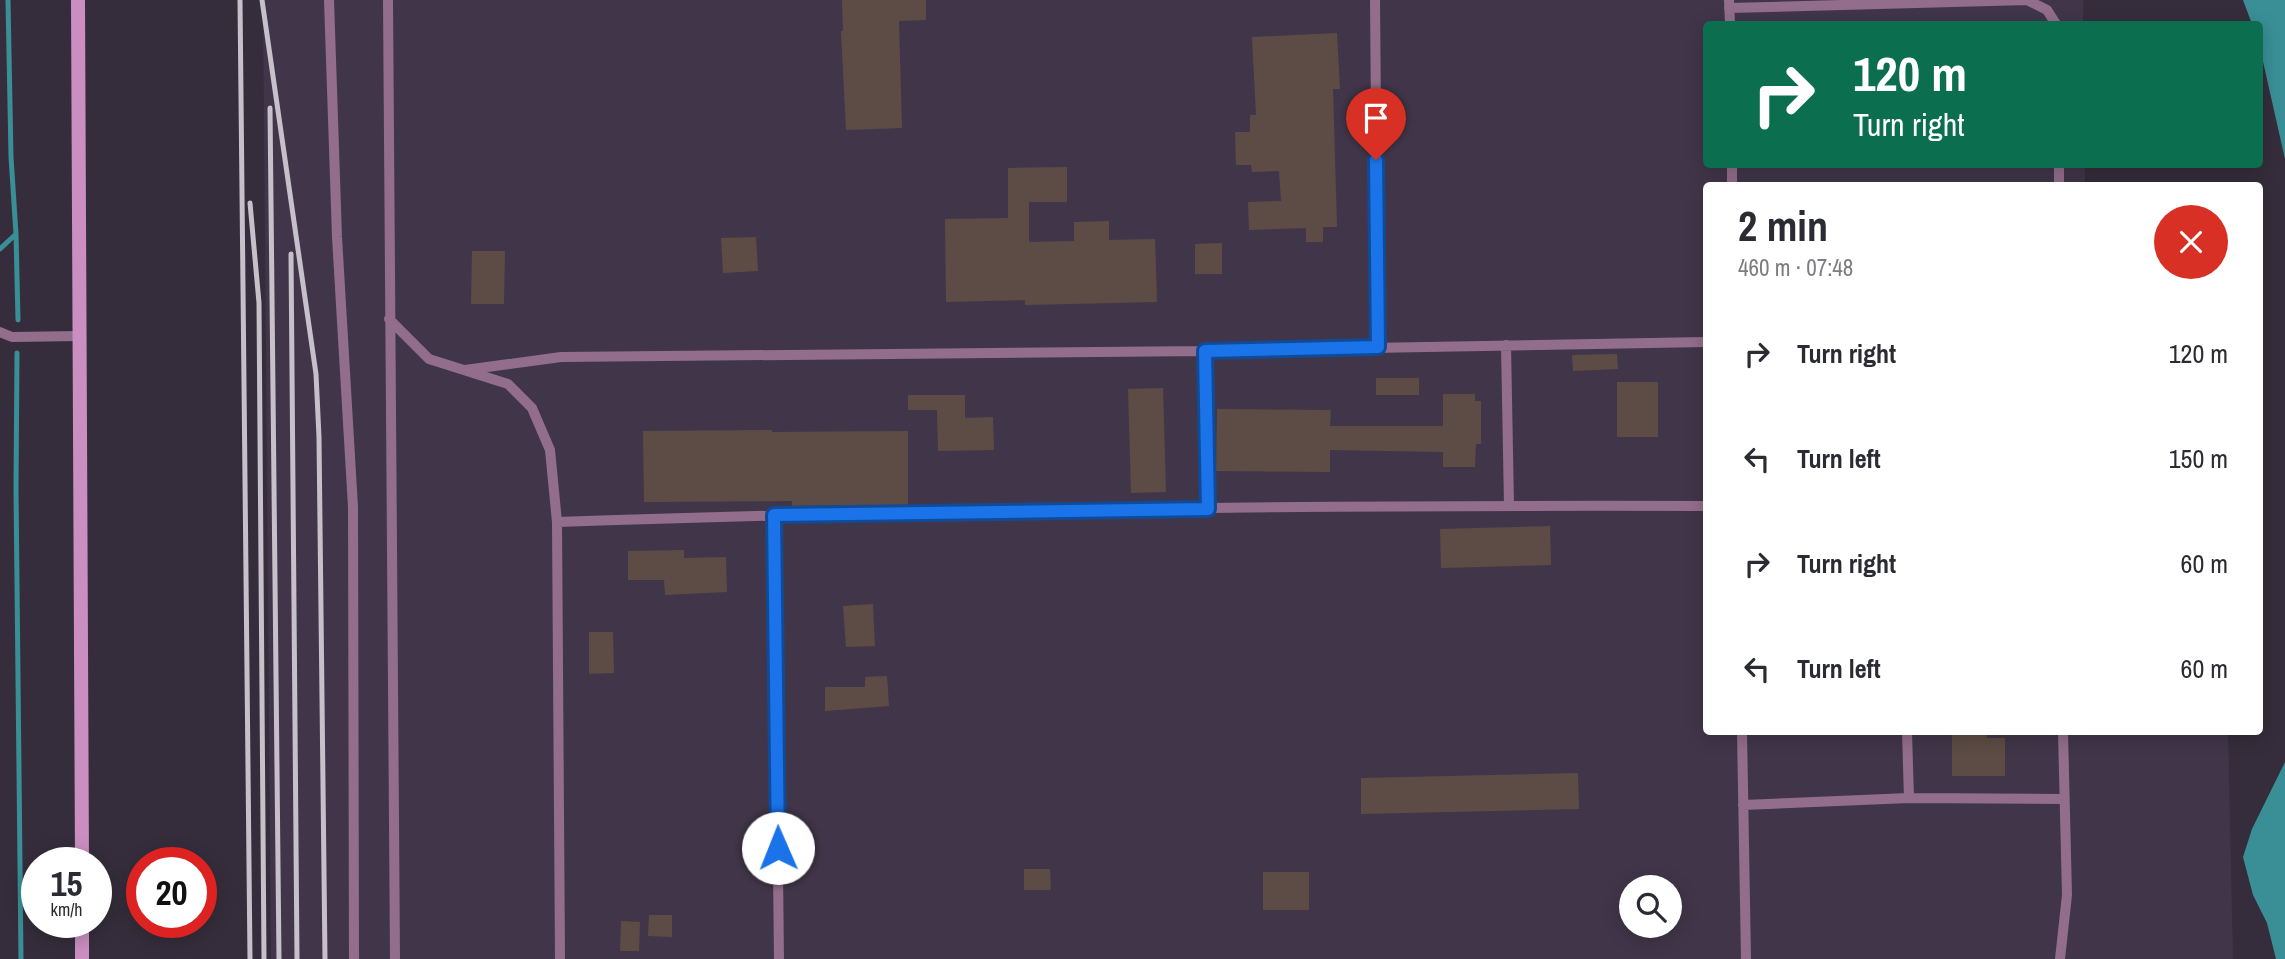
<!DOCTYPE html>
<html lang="en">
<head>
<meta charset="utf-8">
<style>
	body { margin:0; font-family:"Archivo Narrow",sans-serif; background:#f2f2f3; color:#2b2b33; height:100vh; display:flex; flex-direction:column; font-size:26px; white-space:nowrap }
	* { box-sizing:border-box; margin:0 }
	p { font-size:23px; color:#7c7c81 }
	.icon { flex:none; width:38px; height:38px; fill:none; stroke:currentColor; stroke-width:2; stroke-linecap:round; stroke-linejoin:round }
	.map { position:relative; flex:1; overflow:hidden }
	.sheet { position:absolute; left:1703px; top:182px; width:560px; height:553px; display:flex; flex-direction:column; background:#fff; border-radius:7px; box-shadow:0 4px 18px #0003 }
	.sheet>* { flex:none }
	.top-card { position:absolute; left:1703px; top:21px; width:560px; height:147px; border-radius:7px; box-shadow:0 4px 18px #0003; background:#0b6e4f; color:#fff; overflow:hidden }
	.fabs { position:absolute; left:1619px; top:875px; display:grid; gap:14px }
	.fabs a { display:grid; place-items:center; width:63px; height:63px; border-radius:50%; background:#fff; box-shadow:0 4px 18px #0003; font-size:35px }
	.speed { position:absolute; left:21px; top:847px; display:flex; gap:14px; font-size:35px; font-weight:700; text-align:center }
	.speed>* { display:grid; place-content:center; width:91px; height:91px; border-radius:50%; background:#fff; box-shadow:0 4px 18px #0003; line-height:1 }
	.speed small { font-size:18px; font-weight:400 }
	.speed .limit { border:10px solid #d22; background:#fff; color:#111 }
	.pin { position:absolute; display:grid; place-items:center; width:60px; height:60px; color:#fff; margin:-72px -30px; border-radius:50% 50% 50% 0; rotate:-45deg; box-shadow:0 0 7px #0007 }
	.pin .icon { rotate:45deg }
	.me { position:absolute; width:77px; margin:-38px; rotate:359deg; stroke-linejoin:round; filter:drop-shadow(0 0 5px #0008) }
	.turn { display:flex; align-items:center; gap:24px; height:147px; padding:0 35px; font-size:32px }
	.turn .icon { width:91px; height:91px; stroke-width:2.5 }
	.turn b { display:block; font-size:49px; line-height:60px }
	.round { display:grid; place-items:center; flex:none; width:74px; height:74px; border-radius:37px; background:#f2f2f3 }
	.headline { display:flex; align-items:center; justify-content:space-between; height:119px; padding:0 35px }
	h1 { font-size:42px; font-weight:700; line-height:52px }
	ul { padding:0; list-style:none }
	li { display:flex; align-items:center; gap:21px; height:105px; padding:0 35px }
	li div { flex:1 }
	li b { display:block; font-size:26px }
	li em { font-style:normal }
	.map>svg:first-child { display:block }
	.built { fill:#413649; fill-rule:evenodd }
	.water { fill:#3a8f96 }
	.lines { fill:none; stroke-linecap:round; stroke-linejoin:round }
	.stream { stroke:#3a8f96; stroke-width:5 }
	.building { fill:#5d4c45 }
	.service { stroke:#936e8c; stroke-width:10 }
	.secondary { stroke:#ca8fc0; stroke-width:14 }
	.rail { stroke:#c6c0ca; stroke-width:5 }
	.route-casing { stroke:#114b97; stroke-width:18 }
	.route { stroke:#1a73e8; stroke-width:12 }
</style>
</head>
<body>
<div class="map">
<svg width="2285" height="959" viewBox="0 0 2285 959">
	<rect width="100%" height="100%" fill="#352d3b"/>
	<path class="built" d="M263 0H2083V24H1706V164L2085 165V185L1706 186V732H2228L2233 959H271ZM1631 887H1670V926H1631Z"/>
	<path class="water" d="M2243 0H2285V159L2259 44V24H2252Z
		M2285 762V959H2276L2267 923 2253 895 2243 857 2252 829Z"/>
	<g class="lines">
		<path class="stream" d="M8 0 11 157 16 234 18 320
			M0 249 16 234
			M17 353 16 489 21 959"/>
	</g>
	<path class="building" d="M842 0H926V20L899 21 902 128 846 130 841 31H843Z
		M1337 33 1340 89H1333L1337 227H1323V242H1306V228L1249 230 1248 202 1281 201 1279 171 1252 172 1251 165H1236L1235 132H1250V115H1256L1252 37Z
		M1067 167V202H1029V242L1074 241V222L1109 221V240L1155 239 1157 302 1025 305V300L946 302 945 219 1008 218V168Z
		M756 237 758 271 723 273 721 238Z
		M1222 243V274H1195V244Z
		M472 251H505L504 304H471Z
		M1617 354 1618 369 1573 371 1572 355Z
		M1376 378H1419V395H1376Z
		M1617 382H1658V437H1617Z
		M1163 388 1166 492 1131 493 1128 389Z
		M1443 394H1475V401H1481V444H1476L1475 467H1443V452L1330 450V472L1216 471 1217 409 1331 410 1330 426H1443Z
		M908 395H965V418L993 417 994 450 938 451 937 410H908Z
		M772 430V432L908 431V505L792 506V501L644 502 643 431Z
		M1550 526 1551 565 1441 568 1440 529Z
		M684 550V558L726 557 727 592 665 595 664 580H628V551Z
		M873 604 875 646 846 647 843 606Z
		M589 632H613L614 673 589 674Z
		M887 676 889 706 825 711V687H865V677Z
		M1952 732H1987V738H2005V776H1952Z
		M1578 773 1579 809 1361 814V778Z
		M1024 869H1050L1051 890H1024Z
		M1263 872H1309V910H1263Z
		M649 915H672V937L648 936Z
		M621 921 640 922 639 951H620Z"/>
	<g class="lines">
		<path class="service" d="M329 0 337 237 353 507 354 959
			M388 0 395 959
			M1375 0 1378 347
			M1729 0 1730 24
			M1729 8 2027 0 2047 10 2056 24
			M1732 164V186
			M2059 164V186
			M389 319 429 359 508 384 532 408 550 450 557 522 560 959
			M0 332 12 337 80 336
			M1506 345 1509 505
			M1205 351 1208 508
			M465 370 561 357 1205 351 1706 342
			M774 515 779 959
			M557 522C940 509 1323 505 1706 506
			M1742 732 1746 959
			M1907 732 1909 798
			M1743 805 1909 798 2063 799
			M2060 959 2067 895 2063 732"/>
		<path class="secondary" d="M78 0 82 863
			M82 922V959"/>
		<path class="rail" d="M240 0 250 959
			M262 0 316 374 319 437 325 959
			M270 108 279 959
			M250 203 259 303 264 959
			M291 254 297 959"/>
	</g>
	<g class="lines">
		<g class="route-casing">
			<path id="route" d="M778 848 774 515 1208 509 1205 351 1378 347 1376 160"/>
		</g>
		<use href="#route" class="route"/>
	</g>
</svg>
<div class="fabs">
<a><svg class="icon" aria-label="search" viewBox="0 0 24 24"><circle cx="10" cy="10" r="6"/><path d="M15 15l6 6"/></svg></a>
</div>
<div class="speed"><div>15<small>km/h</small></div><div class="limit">20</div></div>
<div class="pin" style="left:1376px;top:160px;background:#d93025"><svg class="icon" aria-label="arrive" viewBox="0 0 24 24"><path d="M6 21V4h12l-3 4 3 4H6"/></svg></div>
<svg class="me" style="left:778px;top:848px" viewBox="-20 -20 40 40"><circle r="19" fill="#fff"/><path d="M0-13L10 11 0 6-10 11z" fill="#1a73e8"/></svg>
<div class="top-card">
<div class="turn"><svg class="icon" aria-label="right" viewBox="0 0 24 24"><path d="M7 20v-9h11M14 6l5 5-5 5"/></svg><div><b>120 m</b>Turn right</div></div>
</div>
<section class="sheet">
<div class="headline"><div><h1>2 min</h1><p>460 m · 07:48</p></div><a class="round" style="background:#d93025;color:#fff"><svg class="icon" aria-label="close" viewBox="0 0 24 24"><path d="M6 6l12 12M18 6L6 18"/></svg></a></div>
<ul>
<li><svg class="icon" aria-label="right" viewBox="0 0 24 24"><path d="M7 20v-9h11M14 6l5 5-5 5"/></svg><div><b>Turn right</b></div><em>120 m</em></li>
<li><svg class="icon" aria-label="left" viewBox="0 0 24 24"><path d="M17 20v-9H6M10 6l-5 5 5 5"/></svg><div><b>Turn left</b></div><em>150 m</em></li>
<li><svg class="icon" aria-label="right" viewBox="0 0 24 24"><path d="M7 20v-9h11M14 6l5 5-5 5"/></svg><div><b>Turn right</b></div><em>60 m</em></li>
<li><svg class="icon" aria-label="left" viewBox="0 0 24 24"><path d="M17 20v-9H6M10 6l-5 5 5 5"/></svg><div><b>Turn left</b></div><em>60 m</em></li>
</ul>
</section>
</div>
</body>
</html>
